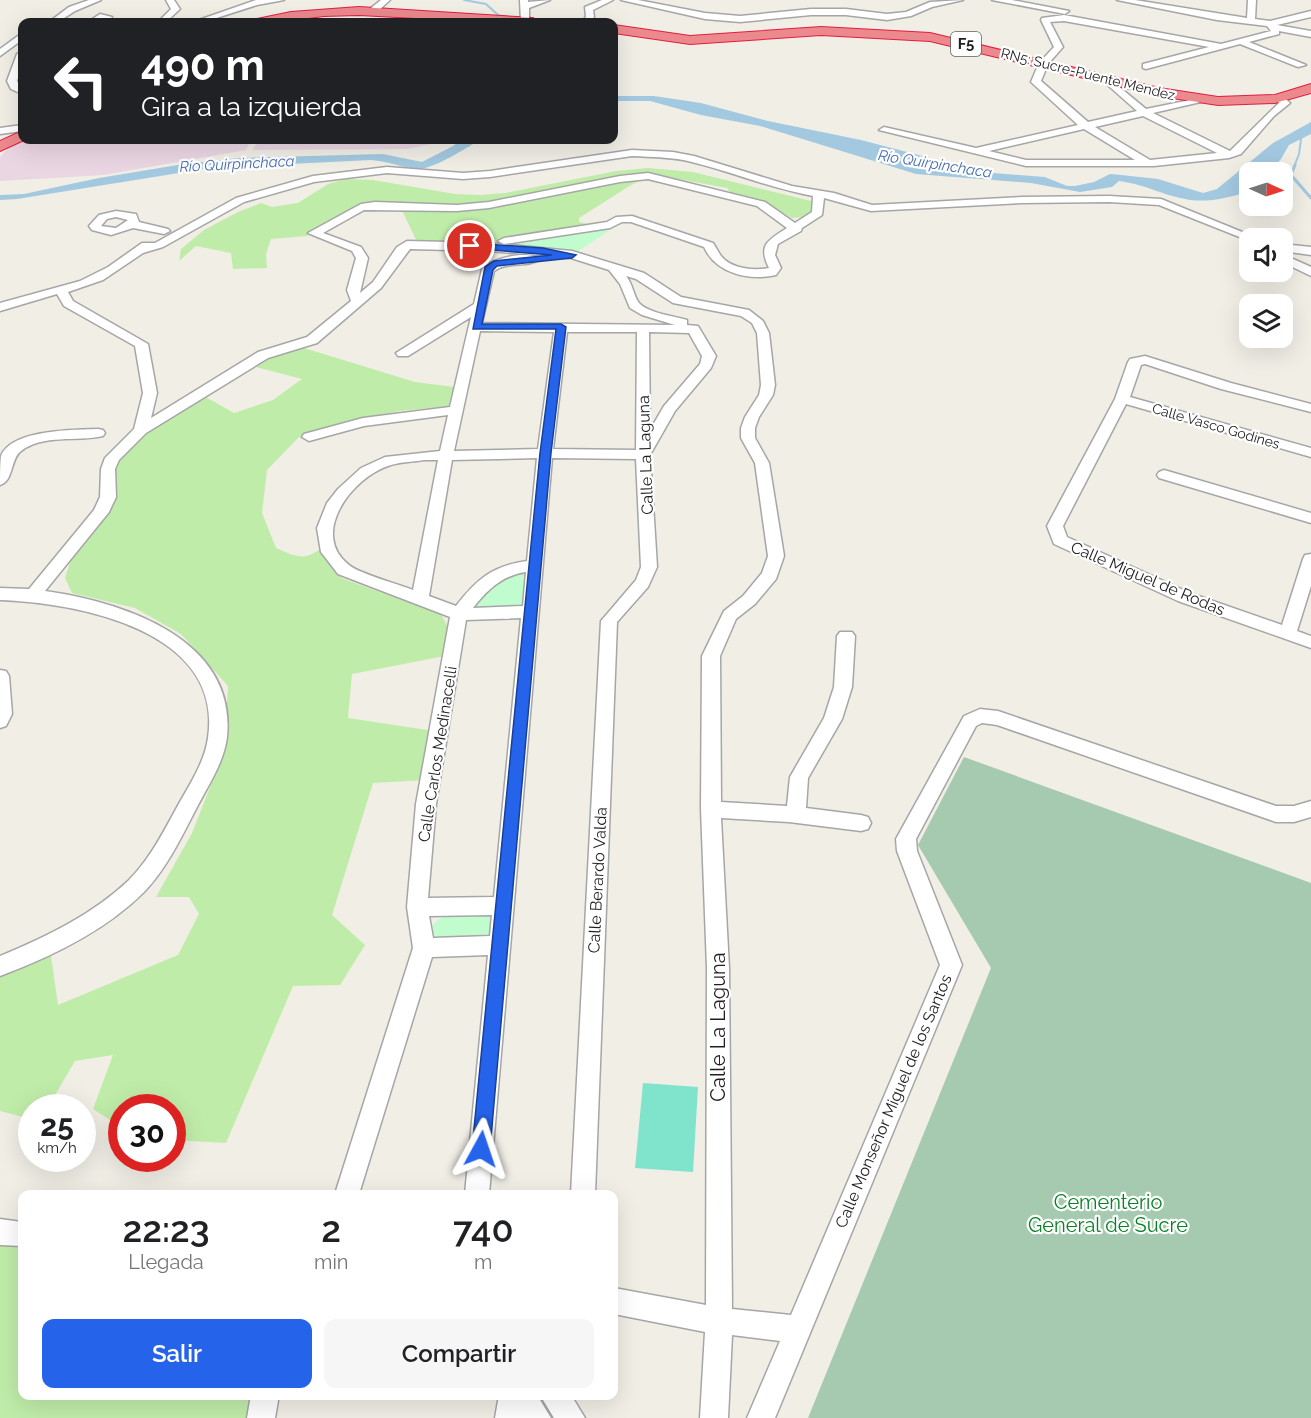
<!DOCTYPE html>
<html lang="es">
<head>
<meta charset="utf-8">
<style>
	body { margin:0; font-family:Raleway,sans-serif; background:#f6f6f6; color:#202124; height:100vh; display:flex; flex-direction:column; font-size:22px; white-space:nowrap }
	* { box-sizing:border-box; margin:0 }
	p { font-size:20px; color:#757577 }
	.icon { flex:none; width:33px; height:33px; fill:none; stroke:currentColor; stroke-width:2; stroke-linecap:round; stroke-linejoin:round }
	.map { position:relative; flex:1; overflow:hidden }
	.side { position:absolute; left:18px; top:1190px; width:600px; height:210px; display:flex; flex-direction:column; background:#fff; border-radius:12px; box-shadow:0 6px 24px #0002 }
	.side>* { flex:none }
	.guide { position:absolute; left:18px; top:18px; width:600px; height:126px; border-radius:12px; box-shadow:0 6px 24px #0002; background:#202124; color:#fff; overflow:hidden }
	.needle { width:39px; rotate:93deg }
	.tools { position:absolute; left:1239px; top:162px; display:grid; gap:12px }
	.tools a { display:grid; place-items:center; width:54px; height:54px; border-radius:12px; background:#fff; box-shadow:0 6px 24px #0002; font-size:30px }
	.speed { position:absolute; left:18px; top:1094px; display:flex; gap:12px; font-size:30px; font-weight:700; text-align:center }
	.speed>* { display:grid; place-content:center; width:78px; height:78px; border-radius:50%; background:#fff; box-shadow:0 6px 24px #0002; line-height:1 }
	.speed small { font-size:15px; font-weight:400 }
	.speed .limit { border:9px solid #d22; background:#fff; color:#111 }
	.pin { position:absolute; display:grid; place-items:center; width:51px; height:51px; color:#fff; margin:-26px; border:3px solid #fff; border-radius:50%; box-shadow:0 2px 6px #0007 }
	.me { position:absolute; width:66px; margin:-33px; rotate:5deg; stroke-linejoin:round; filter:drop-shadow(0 0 4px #0008) }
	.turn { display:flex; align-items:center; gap:21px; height:126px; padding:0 24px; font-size:27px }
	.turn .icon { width:78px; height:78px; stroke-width:2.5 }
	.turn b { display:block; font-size:42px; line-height:51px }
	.eta { display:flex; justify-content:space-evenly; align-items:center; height:102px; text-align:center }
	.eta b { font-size:36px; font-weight:600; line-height:42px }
	.cta { display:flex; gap:12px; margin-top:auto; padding:12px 24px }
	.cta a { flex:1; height:69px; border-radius:12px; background:#2563eb; color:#fff; font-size:24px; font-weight:600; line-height:69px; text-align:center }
	.cta a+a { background:#f6f6f6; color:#202124 }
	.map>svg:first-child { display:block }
	.industrial { fill:#ead6e3 }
	.grass { fill:#c0eca9 }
	.cemetery { fill:#a5cab0 }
	.park { fill:#c0fcce }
	.pitch { fill:#80e3cb }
	.water { fill:#a3c9e0 }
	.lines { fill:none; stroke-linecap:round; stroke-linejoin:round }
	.stream-far1 { stroke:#a3c9e0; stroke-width:2 }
	.stream { stroke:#a3c9e0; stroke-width:3 }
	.minor-casing { stroke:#a6a6a6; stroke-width:3 }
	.highway-casing { stroke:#e31d44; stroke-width:2 }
	.minor { fill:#fff; fill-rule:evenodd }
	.highway { fill:#eb898d; fill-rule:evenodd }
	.route { fill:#2563eb; stroke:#184099; stroke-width:1.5 }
	.labels { text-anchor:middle; stroke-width:4.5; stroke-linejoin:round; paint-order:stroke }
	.far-street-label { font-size:14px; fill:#1f1f1f; stroke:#fff }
	.shield { fill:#fff; stroke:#626262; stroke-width:1.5 }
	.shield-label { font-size:15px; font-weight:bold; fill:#1f1f1f }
	.far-water-label { font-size:15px; font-style:italic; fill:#476db3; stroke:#fff }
	.street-label { font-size:16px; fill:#1f1f1f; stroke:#fff }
	.near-street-label { font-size:20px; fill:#1f1f1f; stroke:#fff }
	.near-park-label { font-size:20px; fill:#078324; stroke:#fff }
</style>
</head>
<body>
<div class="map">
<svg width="1311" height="1418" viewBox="0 0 1311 1418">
	<rect width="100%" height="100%" fill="#f0eee5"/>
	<path class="industrial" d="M23 140H251L246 150 104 175 0 181V157L8 148Z
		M259 140H442L431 144 407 149 252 150Z"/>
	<path class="grass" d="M648 168 693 172 811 201 813 212 804 217 792 218 765 202 731 193 727 188 651 174 519 198 458 205 372 202 359 205 312 230 307 236 271 239 266 254 267 268 233 269 231 253 196 246 179 261 181 249 204 230 238 212 261 203 272 207 298 203 328 184 346 179 373 180 455 194 480 195 505 193 616 171Z
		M644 179 631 185 579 218V222L596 226 512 235 489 244 417 242 401 208C423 208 445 212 466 210 527 206 584 185 644 179Z
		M304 348 415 382 454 387 449 406 400 411 342 423 299 437 267 470 262 513 276 548C301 559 306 561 328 543V553L341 578 441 614 450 631 445 656 352 674 348 718 434 731 425 780 373 783 332 915 365 945 340 985 293 986 226 1143 173 1140 172 1107H122L121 1127 93 1109 113 1055 75 1061 48 1107H32L31 1119 0 1111V973L50 949 58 1005 178 955 199 914 189 897H156L192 833 224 752 228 686 181 634 135 608 72 593 65 578 74 550 115 491 116 463 128 447 202 395 234 413 273 400 302 379 252 366 272 354Z
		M0 1244 22 1246V1395H277L270 1418H0Z"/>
	<path class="cemetery" d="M964 757 1311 883V1418H808L991 968 918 845Z"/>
	<path class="park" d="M613 228 577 252 505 245 520 238Z
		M529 570 524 608 468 610 478 597 513 571Z
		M491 913 497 920 496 928 489 934 438 937 432 933 433 924 445 915Z"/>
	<path class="pitch" d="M643 1083 698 1087 693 1172 635 1168Z"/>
	<path class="water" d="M614 96H654L701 103 768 121 861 140 930 158 942 164 981 172 1045 177 1067 186H1075L1094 182 1110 174 1121 175 1158 179 1203 193 1217 189 1273 143 1311 122V134L1289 145 1281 159 1269 172H1250L1249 188C1242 195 1233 196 1224 198 1179 208 1158 186 1119 181L1112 187 1080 192 1031 183 916 174 760 126 701 115 650 101H614Z
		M461 140H475V143C461 151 433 169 418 169 402 168 388 161 371 160L210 168 17 199 0 200V195L24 194 99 178 184 164 240 158 383 154 422 162 453 146Z"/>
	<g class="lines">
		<path class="stream-far1" d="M464 0 486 4 498 15 506 18
			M1294 167 1299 154 1302 132"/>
		<path class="stream" d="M1295 165 1291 175 1311 198"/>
		<g class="minor-casing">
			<path id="minor" d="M89 0H101L75 11 58 22H49L69 7Z
				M166 0H174L180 9 166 22H158L171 9Z
				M256 0H284L257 5 204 22H193Z
				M381 0H390L377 12H371V8Z
				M520 0H528V2L550 0 529 8V22H521Z
				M602 0H613L593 10 594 17 589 22H581L586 17 585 7Z
				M621 0H638L705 13 740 16 811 9H846L887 14 906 12 930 2 963 0 932 7 911 16 887 20 846 15H811L740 22 705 19Z
				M992 0H1012L1069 11 1065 14Z
				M1117 0H1135L1247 18 1248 0H1256L1255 19 1270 21 1311 11V17L1277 25 1311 31V37L1279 31V34L1249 42 1306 65 1298 67 1240 44 1146 69 1143 68V64L1209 47 1064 21 1050 22 1063 47 1048 64 1041 81 1088 122 1137 111 1103 81V77L1106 76 1146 109 1205 97V101L1153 113 1230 151 1279 103 1275 98 1277 96H1283L1290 103 1274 116 1241 154 1229 158 1154 166H1026L879 130 884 127 976 148 1078 125 1031 82 1039 63 1054 47 1041 20 1042 18 1064 15 1221 44 1271 31 1267 26 1217 20ZM1143 116 1217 153 1150 160 1095 127ZM1084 129 1135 160H1026L989 151Z
				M100 14 112 17 108 22H100L101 20 97 22H88Z
				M454 19 458 22H447L448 20Z
				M22 33V40L0 56V49Z
				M22 51V65L17 81 22 88V94L11 89 7 81 17 54Z
				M22 125V131L0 134V128Z
				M632 150 673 152 694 156 792 186 834 193 872 205 1022 197 1109 196 1161 199 1257 238 1247 240 1159 205 1109 202 1022 203 871 211 824 198 822 215 802 228 801 231 778 244 775 255 781 268 776 275C750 281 716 274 704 247L631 222H622L610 228 504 244 498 241 504 238 607 222 616 217 632 216 713 243C716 247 718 252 721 256 731 269 755 271 769 268 757 244 769 240 787 228L757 206 648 179 620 182 489 208 457 211 364 210 323 233 361 247 368 258 360 293 373 282 397 247 407 241 489 243 572 251 644 273 681 297 749 310 763 321 769 333 775 385 773 395 759 417 755 428V438L769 463 784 556 776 579 755 604 736 619 720 656 721 802 787 806 790 777 824 718 834 687 837 636 840 632H852L855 636 852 687 842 719 808 778 806 808 861 815 868 817 871 823 868 829 861 831 789 822 721 818 729 968 732 1309 791 1315 940 965 897 851 896 839 964 716 980 709 998 711 1276 806H1294L1311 801V817L1294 822H1276L997 725 982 723 976 726 916 839 917 851 962 965 775 1418H747L780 1341 732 1335 728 1418H700L705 1332 614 1314V1288L706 1305 707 968 701 809 702 656 724 611 743 596 762 573 768 556 755 463 741 438V428L745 417 759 395 761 385 757 333 752 323 741 316 673 303 636 279 626 276C633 284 633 295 639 303 648 313 674 316 687 320V325L698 326 716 356 711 368 675 411 650 455 657 567 648 587 617 622 595 1194H571L601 621 636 580 641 567 636 459 552 458 489 1194H465L488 955 432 957 359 1194H335L413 948 407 907 416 804 450 617 338 574 321 552 317 528 327 503 338 489 361 468 385 457 440 451 448 415 364 426 309 441 302 437 304 434 363 418 450 407 471 317 408 356H398L396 353 474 304 482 269C492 258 528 250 540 259 528 268 508 261 494 271L482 323 675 325 642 315 630 308 620 284 609 270 571 258 489 251 410 249 381 288 317 343 268 358 146 433 119 460 115 469 116 497 109 512 45 591C122 602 237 638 227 737 224 762 208 786 197 807 182 836 167 868 144 892 105 931 51 957 0 976V956C46 937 92 915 129 880 151 858 166 827 181 800 192 781 205 760 208 738 224 630 78 603 0 600V588L29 589 94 510 100 497 101 469 105 458 134 429 143 393 135 346 64 306 57 294 0 311V303L80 281 108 267 142 243H155L236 198 313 176 387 167 463 173 490 171ZM632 156C652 157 673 157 692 162 733 172 772 189 813 196L812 212 795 223 765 202 648 173 620 176 489 202 457 205 375 202 361 204 308 233 352 251 356 258 347 290 351 301 307 337 258 352 151 418 157 393 148 344 73 301 68 292 103 280 143 253 163 247 244 202 314 182 387 173 463 179 490 177ZM480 331 554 332 538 449 454 451ZM567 332H637L636 450 553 449ZM649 332 689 333 702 356 700 364 664 406 650 430ZM537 458 527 561C492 566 477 579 456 606L429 596 452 460ZM424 460H438L413 590C398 584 360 574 349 565 309 534 352 478 388 466 398 462 413 462 424 460ZM526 572 523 606 473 608C487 590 503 575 526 572ZM521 618 494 897 428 898 436 804 466 620ZM492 915 490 936 433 938 429 916Z
				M116 211 136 214 139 222 168 229 170 231 164 234 133 228 111 235 92 230 89 226 99 215ZM116 217 128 220 116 228 101 226 107 219Z
				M1282 244 1311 247V255L1282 251Z
				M1282 254 1311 267V276L1282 262Z
				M1145 356 1231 383 1311 404V412L1221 389 1145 364 1141 365 1130 397 1311 448V457L1126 404 1063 526 1067 537 1190 593 1282 625 1303 559 1305 555 1311 554V586L1297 631 1311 636V648L1178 601 1054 544 1047 526 1115 399 1128 362 1130 359Z
				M98 429 103 430 105 433 103 436C77 442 43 434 21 451 10 459 14 481 0 485 0 476 0 464 1 456 12 429 74 430 98 429Z
				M1164 470 1311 513V523L1159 478 1157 475 1159 472Z
				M0 670 6 671 9 676 12 714 6 726 0 728Z
				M0 1219 22 1222V1246L0 1245Z
				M251 1395H279L275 1418H247Z
				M499 1395H537L551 1418H495Z
				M540 1395H571L585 1418H554Z"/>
		</g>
		<g class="highway-casing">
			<path id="highway" d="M359 7 533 18 539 22H491L359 15 324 16 276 22H255L257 19 291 12Z
				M614 25 690 36 821 27 930 33 1159 88 1218 97 1275 95 1311 84V93L1275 103 1218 105 1159 96 930 41 821 35 690 44 614 33Z
				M22 131V140H24L0 151V141Z"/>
		</g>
		<use href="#minor" class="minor"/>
		<use href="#highway" class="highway"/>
	</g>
	<path class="route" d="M470 243 543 248 576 255 572 258 497 266 493 270 482 324H561L566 327 551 453 490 1149 487 1155 481 1158 475 1155 472 1149 540 453 556 329H473L485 267 494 261 552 255 467 248V244Z"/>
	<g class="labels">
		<g class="far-street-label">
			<text transform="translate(1088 74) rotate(14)" y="5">RN5: Sucre-Puente Mendez</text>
			<text transform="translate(1216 426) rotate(16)" y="5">Calle Vasco Godines</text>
		</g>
		<rect class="shield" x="951" y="32" width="30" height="24" rx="4.5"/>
		<g class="shield-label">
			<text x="966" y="49">F5</text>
		</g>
		<g class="far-water-label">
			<text transform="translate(237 164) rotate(-3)" y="5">Río Quirpinchaca</text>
			<text transform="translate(935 164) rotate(9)" y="5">Río Quirpinchaca</text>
		</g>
		<g class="street-label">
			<text transform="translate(645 455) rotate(-92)" y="6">Calle La Laguna</text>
			<text transform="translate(1148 578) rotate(23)" y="6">Calle Miguel de Rodas</text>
			<text transform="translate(437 754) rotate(-81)" y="6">Calle Carlos Medinacelli</text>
			<text transform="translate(597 880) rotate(-87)" y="6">Calle Berardo Valda</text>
			<text transform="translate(893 1101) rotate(-67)" y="6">Calle Monseñor Miguel de los Santos</text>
		</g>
		<g class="near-street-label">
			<text transform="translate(718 1027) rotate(-90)" y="7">Calle La Laguna</text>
		</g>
		<g class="near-park-label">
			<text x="1108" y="1209">Cementerio<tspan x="1108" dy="23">General de Sucre</tspan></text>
		</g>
	</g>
</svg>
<div class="tools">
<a><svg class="needle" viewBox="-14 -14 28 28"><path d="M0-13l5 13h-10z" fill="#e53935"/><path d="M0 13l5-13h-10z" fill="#757577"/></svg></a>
<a><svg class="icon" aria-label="sound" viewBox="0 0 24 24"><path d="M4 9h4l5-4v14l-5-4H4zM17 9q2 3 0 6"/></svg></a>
<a><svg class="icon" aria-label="layers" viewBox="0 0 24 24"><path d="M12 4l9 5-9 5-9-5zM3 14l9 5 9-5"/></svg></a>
</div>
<div class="speed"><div>25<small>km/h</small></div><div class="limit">30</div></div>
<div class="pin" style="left:470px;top:246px;background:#d93025"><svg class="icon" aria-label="arrive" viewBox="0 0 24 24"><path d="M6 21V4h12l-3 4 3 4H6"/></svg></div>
<svg class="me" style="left:481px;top:1149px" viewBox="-20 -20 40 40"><path d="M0-17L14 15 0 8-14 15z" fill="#2563eb" stroke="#fff" stroke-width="4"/></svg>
<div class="guide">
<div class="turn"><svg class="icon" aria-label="left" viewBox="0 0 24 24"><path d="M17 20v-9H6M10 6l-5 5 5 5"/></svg><div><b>490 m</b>Gira a la izquierda</div></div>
</div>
<section class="side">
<div class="eta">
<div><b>22:23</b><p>Llegada</p></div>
<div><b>2</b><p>min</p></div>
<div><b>740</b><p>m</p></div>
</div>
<div class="cta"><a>Salir</a><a>Compartir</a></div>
</section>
</div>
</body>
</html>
